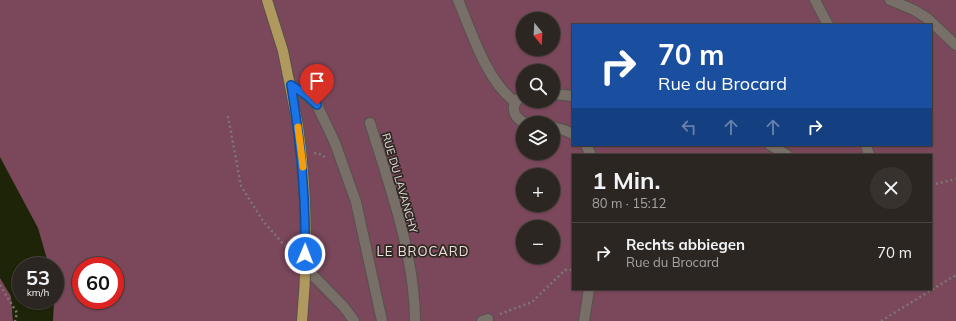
<!DOCTYPE html>
<html lang="de">
<head>
<meta charset="utf-8">
<style>
	body { margin:0; font-family:Mulish,sans-serif; background:#38322f; color:#f1f3f6; height:100vh; display:flex; flex-direction:column; font-size:15px; white-space:nowrap }
	* { box-sizing:border-box; margin:0 }
	p { font-size:13px; color:#a6a5a5 }
	.icon { flex:none; width:22px; height:22px; fill:none; stroke:currentColor; stroke-width:2; stroke-linecap:round; stroke-linejoin:round }
	.map { position:relative; flex:1; overflow:hidden }
	.drawer { position:absolute; left:572px; top:154px; width:360px; height:136px; display:flex; flex-direction:column; background:#2c2622; border-radius:0px; box-shadow:0 1px 3px #0004,0 0 0 1px #484340 }
	.drawer>* { flex:none }
	.hud { position:absolute; left:572px; top:24px; width:360px; height:122px; border-radius:0px; box-shadow:0 1px 3px #0004,0 0 0 1px #484340; background:#1a4fa0; color:#fff; overflow:hidden }
	.needle { width:26px; rotate:162deg }
	.buttons { position:absolute; left:516px; top:12px; display:grid; gap:8px }
	.buttons a { display:grid; place-items:center; width:44px; height:44px; border-radius:50%; background:#2c2622; box-shadow:0 1px 3px #0004,0 0 0 1px #484340; font-size:20px }
	.speed { position:absolute; left:12px; top:257px; display:flex; gap:8px; font-size:20px; font-weight:700; text-align:center }
	.speed>* { display:grid; place-content:center; width:52px; height:52px; border-radius:50%; background:#2c2622; box-shadow:0 1px 3px #0004,0 0 0 1px #484340; line-height:1 }
	.speed small { font-size:10px; font-weight:400 }
	.speed .limit { border:6px solid #d22; background:#fff; color:#111 }
	.pin { position:absolute; display:grid; place-items:center; width:34px; height:34px; color:#fff; margin:-41px -17px; border-radius:50% 50% 50% 0; rotate:-45deg; box-shadow:0 0 4px #0007 }
	.pin .icon { rotate:45deg }
	.me { position:absolute; width:44px; margin:-22px; rotate:1deg; stroke-linejoin:round; filter:drop-shadow(0 0 3px #0008) }
	.turn { display:flex; align-items:center; gap:14px; height:84px; padding:0 20px; font-size:18px }
	.turn .icon { width:52px; height:52px; stroke-width:2.5 }
	.turn b { display:block; font-size:28px; line-height:34px }
	.lanes { display:flex; align-items:center; height:38px; padding:0 20px; background:#0003; justify-content:center; gap:20px; direction:ltr }
	.lanes .off { opacity:.35 }
	.round { display:grid; place-items:center; flex:none; width:42px; height:42px; border-radius:21px; background:#38322f }
	.overview { display:flex; align-items:center; justify-content:space-between; height:68px; padding:0 20px }
	h1 { font-size:24px; font-weight:700; line-height:30px }
	ul { padding:0; list-style:none }
	li { display:flex; align-items:center; gap:12px; height:60px; padding:0 20px; border-top:1px solid #484340 }
	li div { flex:1 }
	li b { display:block; font-size:15px }
	li em { font-style:normal }
	.map>svg:first-child { display:block }
	.green { fill:#7a475b; fill-rule:evenodd }
	.water { fill:#1d2407 }
	.lines { fill:none; stroke-linecap:round; stroke-linejoin:round }
	.minor-casing { stroke:#57514c; stroke-width:12 }
	.primary-casing { stroke:#57514c; stroke-width:12 }
	.path { stroke:#7d7672; stroke-width:2.5; stroke-dasharray:2 3; stroke-linecap:butt }
	.minor { stroke:#786f68; stroke-width:10 }
	.primary { stroke:#b0995e; stroke-width:10 }
	.primary-bridge-casing { stroke:#57514c; stroke-width:12; stroke-linecap:butt }
	.primary-bridge { stroke:#b0995e; stroke-width:10 }
	.route-casing { stroke:#114b97; stroke-width:10 }
	.route { stroke:#1a73e8; stroke-width:7 }
	.slow { stroke:#f59e0b; stroke-width:7 }
	.labels { text-anchor:middle; stroke-width:3.5; stroke-linejoin:round; paint-order:stroke }
	.street-label { font-size:11px; fill:#e3deda; stroke:#302823 }
	.quarter-label { font-size:13px; letter-spacing:1px; fill:#ece2da; stroke:#302823 }
</style>
</head>
<body>
<div class="map">
<svg width="956" height="321" viewBox="0 0 956 321">
	<rect width="100%" height="100%" fill="#3a322d"/>
	<path class="green" d="M0 0H956V321H29L27 300H55V266H23L0 214ZM523 19H553V49H523ZM573 25H931V145H573ZM523 71H553V101H523ZM523 123H553V153H523ZM573 155H931V289H573ZM523 175H553V205H523ZM523 227H553V257H523ZM81 266H115V300H81Z
		M0 278 11 296 13 321H0Z"/>
	<path class="water" d="M0 157 38 228 49 266H21V300H54L53 321H13L11 296 0 278Z"/>
	<g class="lines">
		<g class="minor-casing">
			<path id="minor" d="M458 0C472 33 486 80 515 102
				M815 0 828 25
				M890 0 914 10 927 18 956 45
				M291 85 306 95 317 105 335 143 356 202 382 321
				M553 94 573 96
				M523 96C509 103 512 117 525 123
				M370 123C389 184 415 256 415 321
				M553 127 564 130 573 134
				M586 145 591 155
				M770 145 787 155
				M866 145 869 155
				M294 256 344 307 354 321
				M482 321 488 319
				M584 321 589 289"/>
		</g>
		<g class="primary-casing">
			<path id="primary" d="M267 0 283 51 298 126"/>
		</g>
		<path class="path" d="M228 116 241 186 263 221 285 246
			M314 153 323 155 325 158
			M931 185 956 179
			M0 285 17 313 15 321
			M500 314 532 302 565 270H571L573 273
			M881 321 956 275"/>
		<use href="#minor" class="minor"/>
		<use href="#primary" class="primary"/>
		<g class="primary-bridge-casing">
			<path id="primary-bridge" d="M298 126C307 191 308 256 302 321"/>
		</g>
		<use href="#primary-bridge" class="primary-bridge"/>
	</g>
	<g class="lines">
		<g class="route-casing">
			<path id="route" d="M305 254C306 195 301 143 291 85L306 95 317 105"/>
		</g>
		<use href="#route" class="route"/>
		<path class="slow" d="M298 127 303 167"/>
	</g>
	<g class="labels">
		<g class="street-label">
			<text transform="translate(400 183) rotate(74)" y="4">RUE DU LAVANCHY</text>
		</g>
		<g class="quarter-label">
			<text x="423" y="256">LE BROCARD</text>
		</g>
	</g>
</svg>
<div class="buttons">
<a><svg class="needle" viewBox="-14 -14 28 28"><path d="M0-13l5 13h-10z" fill="#e53935"/><path d="M0 13l5-13h-10z" fill="#a6a5a5"/></svg></a>
<a><svg class="icon" aria-label="search" viewBox="0 0 24 24"><circle cx="10" cy="10" r="6"/><path d="M15 15l6 6"/></svg></a>
<a><svg class="icon" aria-label="layers" viewBox="0 0 24 24"><path d="M12 4l9 5-9 5-9-5zM3 14l9 5 9-5"/></svg></a>
<a>+</a>
<a>−</a>
</div>
<div class="speed"><div>53<small>km/h</small></div><div class="limit">60</div></div>
<div class="pin" style="left:317px;top:105px;background:#d93025"><svg class="icon" aria-label="arrive" viewBox="0 0 24 24"><path d="M6 21V4h12l-3 4 3 4H6"/></svg></div>
<svg class="me" style="left:305px;top:254px" viewBox="-20 -20 40 40"><circle r="17" fill="#1a73e8" stroke="#fff" stroke-width="3"/><path d="M0-11L8 9 0 5-8 9z" fill="#fff"/></svg>
<div class="hud">
<div class="turn"><svg class="icon" aria-label="right" viewBox="0 0 24 24"><path d="M7 20v-9h11M14 6l5 5-5 5"/></svg><div><b>70 m</b>Rue du Brocard</div></div>
<div class="lanes"><svg class="icon off" aria-label="left" viewBox="0 0 24 24"><path d="M17 20v-9H6M10 6l-5 5 5 5"/></svg><svg class="icon off" aria-label="ahead" viewBox="0 0 24 24"><path d="M12 20V5M6 11l6-6 6 6"/></svg><svg class="icon off" aria-label="ahead" viewBox="0 0 24 24"><path d="M12 20V5M6 11l6-6 6 6"/></svg><svg class="icon" aria-label="right" viewBox="0 0 24 24"><path d="M7 20v-9h11M14 6l5 5-5 5"/></svg></div>
</div>
<section class="drawer">
<div class="overview"><div><h1>1 Min.</h1><p>80 m · 15:12</p></div><a class="round"><svg class="icon" aria-label="close" viewBox="0 0 24 24"><path d="M6 6l12 12M18 6L6 18"/></svg></a></div>
<ul>
<li><svg class="icon" aria-label="right" viewBox="0 0 24 24"><path d="M7 20v-9h11M14 6l5 5-5 5"/></svg><div><b>Rechts abbiegen</b><p>Rue du Brocard</p></div><em>70 m</em></li>
</ul>
</section>
</div>
</body>
</html>
